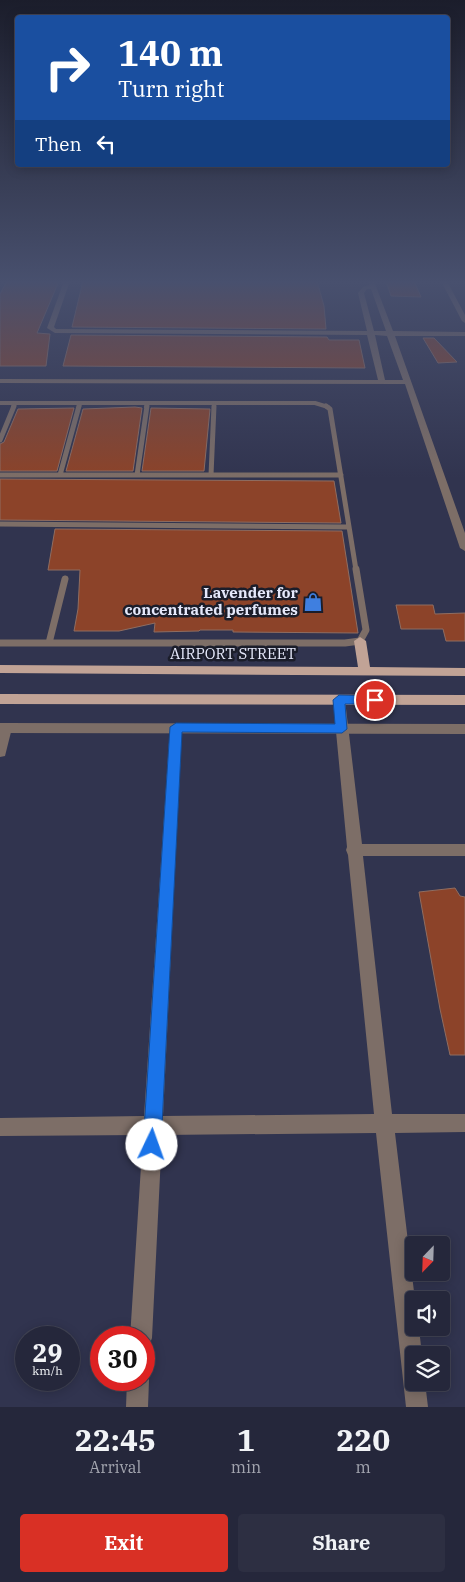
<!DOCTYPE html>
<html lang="en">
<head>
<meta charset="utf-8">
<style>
	body { margin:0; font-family:"IBM Plex Serif",serif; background:#2d2f42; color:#f1f3f6; height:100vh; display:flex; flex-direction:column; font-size:19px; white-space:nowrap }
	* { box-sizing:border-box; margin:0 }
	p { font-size:16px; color:#a3a5af }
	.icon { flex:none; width:28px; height:28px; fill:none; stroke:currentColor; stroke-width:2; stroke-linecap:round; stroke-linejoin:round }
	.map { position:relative; height:1407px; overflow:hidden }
	.side { display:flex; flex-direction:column; background:#25273b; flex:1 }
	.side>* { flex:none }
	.top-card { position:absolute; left:15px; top:15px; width:435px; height:152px; border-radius:5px; box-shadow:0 2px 12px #0003,0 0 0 1px #424455; background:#1a4fa0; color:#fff; overflow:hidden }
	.needle { width:32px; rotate:203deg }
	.tools { position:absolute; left:405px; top:1236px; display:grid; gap:10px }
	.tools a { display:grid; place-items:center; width:45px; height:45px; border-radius:5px; background:#25273b; box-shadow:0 2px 12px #0003,0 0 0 1px #424455; font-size:25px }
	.speed { position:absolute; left:15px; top:1326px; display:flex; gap:10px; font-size:25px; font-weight:700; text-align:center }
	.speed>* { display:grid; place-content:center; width:65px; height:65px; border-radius:50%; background:#25273b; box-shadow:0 2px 12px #0003,0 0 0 1px #424455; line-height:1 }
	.speed small { font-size:12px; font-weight:400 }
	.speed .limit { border:8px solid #d22; background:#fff; color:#111 }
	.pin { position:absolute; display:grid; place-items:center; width:42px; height:42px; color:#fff; margin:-21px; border:2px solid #fff; border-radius:50%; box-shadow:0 1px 5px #0007 }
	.me { position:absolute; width:55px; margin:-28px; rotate:3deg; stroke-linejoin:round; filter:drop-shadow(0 0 4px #0008) }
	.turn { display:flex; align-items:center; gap:18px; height:105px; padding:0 20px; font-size:22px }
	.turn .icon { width:65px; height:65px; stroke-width:2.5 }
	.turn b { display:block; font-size:35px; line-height:42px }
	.then { display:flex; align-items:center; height:48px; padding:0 20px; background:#0003; gap:10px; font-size:19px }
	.eta { display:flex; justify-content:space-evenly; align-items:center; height:85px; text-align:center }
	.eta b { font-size:30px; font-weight:700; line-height:35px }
	.button { display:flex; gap:10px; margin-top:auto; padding:10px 20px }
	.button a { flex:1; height:58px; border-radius:5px; background:#d93025; color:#fff; font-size:20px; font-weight:700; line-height:58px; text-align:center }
	.button a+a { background:#2d2f42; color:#f1f3f6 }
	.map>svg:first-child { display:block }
	.building { fill:#8c4329; stroke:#8f6d61 }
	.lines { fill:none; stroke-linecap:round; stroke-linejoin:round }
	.service-far2 { stroke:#7d6e67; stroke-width:4 }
	.service-far1 { stroke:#7d6e67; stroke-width:5 }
	.service { stroke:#7d6e67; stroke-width:7 }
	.minor { fill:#7d6e67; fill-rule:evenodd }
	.tertiary { fill:#7d6e67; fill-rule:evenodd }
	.primary { fill:#c1a396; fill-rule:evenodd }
	.route { fill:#1a73e8; stroke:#114b97 }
	.labels { text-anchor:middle; stroke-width:5; stroke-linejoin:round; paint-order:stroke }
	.poi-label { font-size:15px; font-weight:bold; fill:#e6e9fb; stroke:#1b1d2a; text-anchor:end }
	.street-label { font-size:15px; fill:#e6e9fb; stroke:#1b1d2a }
</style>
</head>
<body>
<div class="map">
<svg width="465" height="1407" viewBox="0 0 465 1407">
	<rect width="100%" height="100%" fill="#31344f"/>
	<path class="building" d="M7 281H59L37 333 50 334 46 366H0V294Z
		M83 281H317L324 306 326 329 72 327Z
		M386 281H414L421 297 391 296Z
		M71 335 327 337 329 340H359L365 368 63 366Z
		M423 338H434L457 362 438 363Z
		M135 407 142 408 133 471H66L83 409Z
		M74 408 57 471H0V444L4 442 18 409Z
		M151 408 210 409 204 471H142Z
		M0 479 334 481 341 523 0 520Z
		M55 529 342 531 358 633 233 632V630H200L199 631 154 632 155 623 119 631H74L78 609 80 570H48Z
		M396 605H433L435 614 465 613V641H446L443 629H401Z
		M455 888 460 896 465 897V1055H450L440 1009 419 892Z"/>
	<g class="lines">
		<path class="service-far2" d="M0 403H315L328 407
			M13 407 15 403
			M79 407 80 403
			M146 407 147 403
			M214 407V403"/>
		<path class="service-far1" d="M326 406 330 409 356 570
			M0 440 14 406
			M0 475H341
			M60 475 79 406
			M137 475 147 406
			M211 475 214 406
			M0 524 349 527"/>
		<path class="service" d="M0 643H345L360 641 366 630 356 569
			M49 643 65 579"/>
		<path class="minor" d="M64 281H70L54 327 56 329 367 331 358 293 363 287 369 285 368 281H374L393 331 465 332V336H395L465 533V551L460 548 405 384 0 383V379L378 380 367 335 55 333 47 328ZM367 289H371L386 331H374L364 293ZM375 335 387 336 403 380H385Z
			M441 281H447L465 315V323L462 321Z
			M339 695 343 697 345 700 362 844H465V856H363L392 1114H465V1132L395 1133 415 1300H414V1328H419L422 1355H414V1382H425L428 1407H406L376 1133 162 1135 152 1338 149 1346 144 1348V1338H130L143 1135 0 1136V1118L144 1116 170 727 171 724H181L182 727 163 1116 374 1114 348 855 346 850 347 847 333 700 335 697Z
			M6 723 11 725 12 728 5 756 0 757V727Z
			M144 1371 149 1380 148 1407H126L127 1380H144Z"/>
		<path class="tertiary" d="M0 723 465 724V734L0 733Z"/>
		<path class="primary" d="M360 637 366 641 370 667 465 668V676L0 673V665L358 667 354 641Z
			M0 694 465 695V705L0 704Z"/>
	</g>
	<linearGradient id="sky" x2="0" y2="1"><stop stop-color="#1b1d2b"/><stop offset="0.59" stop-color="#48506e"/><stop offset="1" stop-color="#48506e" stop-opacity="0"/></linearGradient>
	<rect width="465" height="478" fill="url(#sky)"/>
	<path class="route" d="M339 695 375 696 380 700 375 704H345L347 729 342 733 182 732 161 1145 158 1151 152 1154 146 1151 143 1145 170 727 176 723 335 724 333 700Z"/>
	<defs>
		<g id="shop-bare" transform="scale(1.5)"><path d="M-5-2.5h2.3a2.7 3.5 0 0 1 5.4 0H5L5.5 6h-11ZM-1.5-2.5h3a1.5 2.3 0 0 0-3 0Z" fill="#3f7fe0" stroke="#1b1d2a" stroke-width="2.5" paint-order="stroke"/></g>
	</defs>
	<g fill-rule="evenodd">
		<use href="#shop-bare" x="313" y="602"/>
	</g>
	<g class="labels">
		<g class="poi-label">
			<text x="298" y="598">Lavender for<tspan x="298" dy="17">concentrated perfumes</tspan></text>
		</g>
		<g class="street-label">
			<text x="233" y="659">AIRPORT STREET</text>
		</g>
	</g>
</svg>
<div class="tools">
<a><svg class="needle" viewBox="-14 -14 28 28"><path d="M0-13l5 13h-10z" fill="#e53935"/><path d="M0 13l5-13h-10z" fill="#a3a5af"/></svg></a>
<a><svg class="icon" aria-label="sound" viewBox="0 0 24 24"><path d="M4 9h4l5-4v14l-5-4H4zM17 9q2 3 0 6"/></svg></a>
<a><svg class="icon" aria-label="layers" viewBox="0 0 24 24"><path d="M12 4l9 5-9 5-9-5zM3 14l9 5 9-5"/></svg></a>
</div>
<div class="speed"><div>29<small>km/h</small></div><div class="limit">30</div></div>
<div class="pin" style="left:375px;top:700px;background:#d93025"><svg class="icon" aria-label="arrive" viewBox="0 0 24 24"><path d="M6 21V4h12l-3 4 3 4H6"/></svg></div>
<svg class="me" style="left:152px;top:1145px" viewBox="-20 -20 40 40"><circle r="19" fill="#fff"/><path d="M0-13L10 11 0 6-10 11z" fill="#1a73e8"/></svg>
<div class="top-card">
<div class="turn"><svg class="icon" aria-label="right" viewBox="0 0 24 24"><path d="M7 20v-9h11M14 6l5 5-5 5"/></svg><div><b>140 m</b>Turn right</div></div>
<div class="then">Then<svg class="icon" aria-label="left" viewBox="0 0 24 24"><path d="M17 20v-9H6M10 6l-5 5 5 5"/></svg></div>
</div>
</div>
<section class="side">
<div class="eta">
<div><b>22:45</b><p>Arrival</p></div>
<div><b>1</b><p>min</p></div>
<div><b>220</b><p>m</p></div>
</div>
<div class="button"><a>Exit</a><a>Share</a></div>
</section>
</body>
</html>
